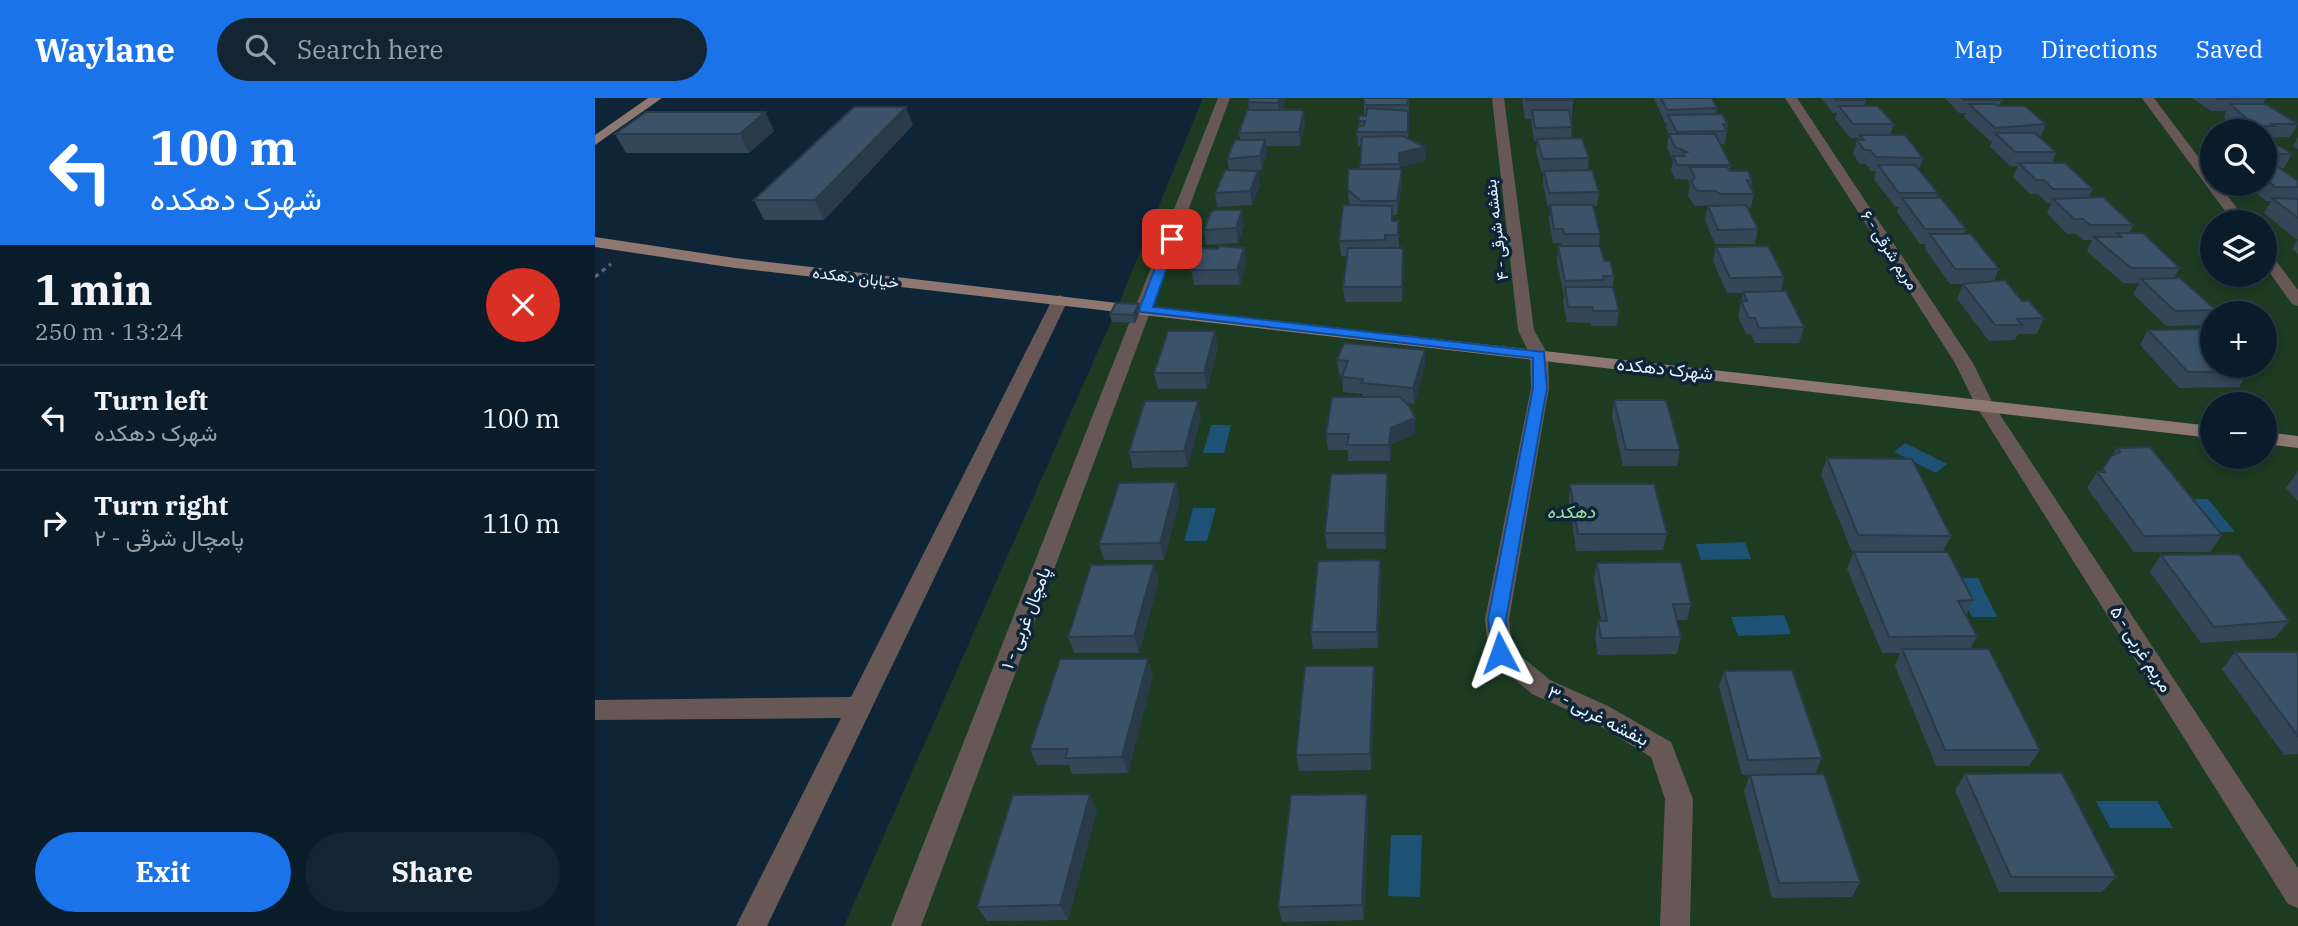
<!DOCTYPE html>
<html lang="en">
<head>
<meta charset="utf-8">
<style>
	body { margin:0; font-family:"IBM Plex Serif",Vazirmatn,serif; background:#132532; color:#f1f3f6; height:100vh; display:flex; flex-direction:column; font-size:26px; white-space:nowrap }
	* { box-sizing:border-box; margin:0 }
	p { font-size:23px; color:#99a1a8 }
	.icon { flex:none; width:38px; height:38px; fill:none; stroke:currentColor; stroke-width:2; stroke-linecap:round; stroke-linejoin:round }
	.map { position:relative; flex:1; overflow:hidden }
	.side { display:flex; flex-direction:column; background:#0a1c2a; width:595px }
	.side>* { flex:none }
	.hud { background:#1a73e8; color:#fff; overflow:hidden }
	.buttons { position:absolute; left:1605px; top:21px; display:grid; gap:14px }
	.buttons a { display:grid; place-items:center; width:77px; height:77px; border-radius:50%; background:#0a1c2a; box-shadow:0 4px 10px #0003,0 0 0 2px #2a3a47; font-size:35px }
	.pin { position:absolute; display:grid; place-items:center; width:60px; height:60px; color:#fff; margin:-30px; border-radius:14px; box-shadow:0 4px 10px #0006 }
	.me { position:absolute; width:77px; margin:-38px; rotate:356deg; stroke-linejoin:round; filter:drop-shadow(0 0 5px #0008) }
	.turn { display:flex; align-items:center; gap:24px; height:147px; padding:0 35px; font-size:32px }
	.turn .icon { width:91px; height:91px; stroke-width:2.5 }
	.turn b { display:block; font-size:49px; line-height:60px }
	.round { display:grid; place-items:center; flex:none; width:74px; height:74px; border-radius:37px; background:#132532 }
	.head { display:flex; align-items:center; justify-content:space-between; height:119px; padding:0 35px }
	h1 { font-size:42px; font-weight:800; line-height:52px }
	.primary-button { display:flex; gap:14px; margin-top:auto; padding:14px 35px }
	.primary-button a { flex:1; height:80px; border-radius:42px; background:#1a73e8; color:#fff; font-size:28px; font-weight:800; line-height:80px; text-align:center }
	.primary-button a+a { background:#132532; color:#f1f3f6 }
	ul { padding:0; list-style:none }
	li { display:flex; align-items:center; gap:21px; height:105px; padding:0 35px; border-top:2px solid #2a3a47 }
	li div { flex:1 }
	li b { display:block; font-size:26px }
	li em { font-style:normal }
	header { display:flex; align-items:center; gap:42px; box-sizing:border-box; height:98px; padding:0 35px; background:#1a73e8; color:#fff }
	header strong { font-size:33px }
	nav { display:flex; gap:38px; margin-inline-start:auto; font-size:24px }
	.search { width:490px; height:63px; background:#132532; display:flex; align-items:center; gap:18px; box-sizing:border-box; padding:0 24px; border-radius:38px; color:#99a1a8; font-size:26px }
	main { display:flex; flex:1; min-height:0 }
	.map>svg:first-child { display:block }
	.green { fill:#1c3b21; fill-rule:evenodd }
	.water { fill:#1d5175 }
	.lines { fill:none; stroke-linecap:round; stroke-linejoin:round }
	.path { stroke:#506476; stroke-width:3.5; stroke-dasharray:4.5 4.5; stroke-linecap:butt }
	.street { fill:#675855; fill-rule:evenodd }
	.secondary { fill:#8e7671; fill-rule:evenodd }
	.wall { fill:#334759 }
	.shaded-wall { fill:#293a49 }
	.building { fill:#3b5368; stroke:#293a49; stroke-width:2 }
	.route { fill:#1a73e8; stroke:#114b97; stroke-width:2 }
	.labels { text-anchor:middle; stroke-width:7; stroke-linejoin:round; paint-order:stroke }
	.far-street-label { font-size:16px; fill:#e3f1fe; stroke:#0e2538 }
	.street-label { font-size:18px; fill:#e3f1fe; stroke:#0e2538 }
	.park-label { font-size:18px; font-style:italic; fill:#98dfa1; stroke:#0e2538 }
</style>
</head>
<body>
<header>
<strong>Waylane</strong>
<div class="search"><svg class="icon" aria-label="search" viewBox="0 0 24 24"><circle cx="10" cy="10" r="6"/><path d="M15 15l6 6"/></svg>Search here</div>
<nav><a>Map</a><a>Directions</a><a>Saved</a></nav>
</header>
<main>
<section class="side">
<div class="hud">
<div class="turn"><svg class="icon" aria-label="left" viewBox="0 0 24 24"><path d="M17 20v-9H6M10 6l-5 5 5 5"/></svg><div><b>100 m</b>شهرک دهکده</div></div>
</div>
<div class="head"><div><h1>1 min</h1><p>250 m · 13:24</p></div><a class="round" style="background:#d93025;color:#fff"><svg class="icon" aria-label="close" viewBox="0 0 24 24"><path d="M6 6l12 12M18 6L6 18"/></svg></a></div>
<ul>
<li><svg class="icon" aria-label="left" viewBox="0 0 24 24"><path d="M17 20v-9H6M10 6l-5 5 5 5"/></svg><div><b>Turn left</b><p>شهرک دهکده</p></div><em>100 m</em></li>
<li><svg class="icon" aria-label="right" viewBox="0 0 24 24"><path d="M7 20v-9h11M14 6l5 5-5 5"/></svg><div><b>Turn right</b><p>پامچال شرقی - ۲</p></div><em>110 m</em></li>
</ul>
<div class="primary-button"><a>Exit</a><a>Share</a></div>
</section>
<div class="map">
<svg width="1703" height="828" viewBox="0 0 1703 828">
	<rect width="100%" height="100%" fill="#0e2538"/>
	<path class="green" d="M608 0H1703V828H249L522 210ZM1617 33H1670V86H1617ZM1617 124H1670V177H1617ZM1617 215H1670V268H1617ZM1617 306H1670V359H1617Z"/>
	<path class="water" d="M616 327H636L629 355H608Z
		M1310 345 1352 366 1341 375 1299 354Z
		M1591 401H1613L1640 434H1616Z
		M598 410H621L612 443H589Z
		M1150 444 1156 461 1106 462 1101 446Z
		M1358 480H1383L1402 519H1377Z
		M1189 517 1196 536 1143 538 1136 519Z
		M1501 703H1562L1578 730H1515Z
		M796 737H827L825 799 793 798Z"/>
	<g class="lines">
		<path class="path" d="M0 179 16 166"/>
		<path class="street" d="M623 0H635L326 828H296Z
			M897 0H909L939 232 953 257 954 290 914 521 917 551 955 582 1013 608 1076 644 1098 701 1095 828H1065L1070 701 1056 659 995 622 937 596 896 562 893 555 890 521 936 290 935 257 923 232Z
			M1190 0H1202L1378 265 1398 306 1703 770V810L1693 806 1380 306 1360 265Z
			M1547 0H1559L1617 77V86H1624L1652 124H1638Z
			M1670 153 1675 155 1703 192V208L1697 206 1670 168Z
			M465 197 473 202 172 828H141L246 620 0 622V602L256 599 457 202Z"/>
		<path class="secondary" d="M53 0H67L0 47V37Z
			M0 139 140 160 522 205 1617 328V340L140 170 0 149Z
			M1670 334 1703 338V350L1670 346Z"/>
	</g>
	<path class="wall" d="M654 0H691L687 12 710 25 705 48H671L672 56 667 72 656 73H663L665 87 657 107 622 109 620 95 634 72 632 61 645 42 644 35 654 12 653 4Z
		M769 0H814L813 41 830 49 831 63 805 69 807 84 802 117H798V123H803L804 150 809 165 807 204H750L748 189 752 158H746L744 143 754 106 753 92 765 71 766 48H763L762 34 764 28V23L769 18Z
		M927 0H978L977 20H975L977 29 976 40 994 60 993 72 1004 94 1002 108H999L1005 136 1004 148 1009 163 1019 178 1018 189 1024 213 1022 228H996V225L972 224 968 204 969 198 962 163 963 148H967L966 145H958L954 122 955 109H953L948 86V75H947L941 54 942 43H939L936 21H930Z
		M1059 0H1117L1122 10 1121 16 1133 26 1130 46H1125L1136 67 1135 73 1157 82 1156 89 1159 96 1156 110H1153L1163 131 1160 146H1120L1110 122 1113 108H1119L1118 107 1100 108 1093 98 1095 88 1093 81H1080L1076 72 1078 63 1072 50 1074 36 1071 30 1072 25H1070Z
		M1226 0H1269L1271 2 1269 8 1299 26 1295 37 1328 60 1324 71 1343 95 1341 100 1371 131 1369 136 1404 171 1399 183 1427 203 1449 220 1442 236H1423L1420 242 1394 243 1362 201 1368 186H1355L1330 151 1331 146H1325L1302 114 1304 109H1300L1279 81 1281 73H1276L1271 66H1265L1258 56 1262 42H1264V40H1255L1240 21 1242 15H1238Z
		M1350 0H1405L1407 2 1404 8 1451 26 1445 40 1461 54 1457 65 1498 91 1494 99 1538 127 1534 135 1585 170 1579 180 1621 212 1619 215H1617V218L1612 227 1571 228 1538 196 1544 185H1528L1492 153 1497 142H1488L1482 136H1472L1452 115 1456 105H1452L1443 96H1435L1418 79 1423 68H1415L1395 49 1397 43H1395L1369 19 1371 15H1364Z
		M1597 0H1671L1668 6 1703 26 1695 39 1673 40 1697 56 1689 70H1684L1703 83V156L1697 151 1703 141H1701L1669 115 1676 103H1671L1650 86H1670V33H1644L1629 19 1631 13H1616Z
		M170 14 179 33 154 55H31L20 36Z
		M318 27 229 122H169L159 102Z
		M1703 39V51L1698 48Z
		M649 127 643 145 611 147 609 132Z
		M1121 149 1189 179 1186 193 1209 229 1204 245H1160L1156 236H1151L1143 218 1148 195H1132L1118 163Z
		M649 150 651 165 645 187H599L596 172Z
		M545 213 540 225 517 224 515 216Z
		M1553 232 1654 273 1644 289 1584 290 1545 247Z
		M623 249 612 291H563L559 275Z
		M830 252V268L819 306 811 305 820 320V336L797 346 795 363H753V352H733L731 336 767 299V296L748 294 747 278 744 277 742 262Z
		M1019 302 1085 352 1082 368H1028L1017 318Z
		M606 319 593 369 538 370 534 354Z
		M1522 350 1627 437 1615 454H1539L1492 390 1502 374H1506Z
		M1232 360 1356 438 1348 454 1378 502 1371 517 1382 538 1375 551 1445 652 1434 668H1341L1300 568 1305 555H1287L1252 471 1259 454H1296H1257L1226 377Z
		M1703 373V403L1691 390Z
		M792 375 793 391 791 451H732L730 435Z
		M975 386 1072 436 1068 452 981 453 974 403Z
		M585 401 569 462H509L504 446Z
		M1566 457 1694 523 1680 540 1606 545 1555 474Z
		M785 462 786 479 783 550 718 551 716 534Z
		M1002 465 1096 506 1092 522H1082L1086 539 1082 556 1003 557 1000 539 1003 523H1006L999 481Z
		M564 482 544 555H479L473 539Z
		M1640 554H1703V656L1689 657 1627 571Z
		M779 568 780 584 776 672 704 673 701 657Z
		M1129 573 1227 660 1220 676 1265 784 1257 799 1177 800 1149 693 1155 677H1147L1124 589Z
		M558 577 533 675 477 676 474 667H442L435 651Z
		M1370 676 1521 779 1507 794H1404L1360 692Z
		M502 712 473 822 392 823 382 809Z
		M773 712 769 822 687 824 683 809Z"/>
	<path class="shaded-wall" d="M685 0H691L685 18 683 5Z
		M311 9 318 27 229 122 220 102Z
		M709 12 710 25 705 48 704 34Z
		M170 14 179 33 154 55 145 36Z
		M670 42 672 56 667 72 665 58Z
		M830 49 831 63 805 69V80L804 55Z
		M807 71V84L802 117V103Z
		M663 73 665 87 657 107 655 93Z
		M647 112 649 127 643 145 641 130Z
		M649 150 651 165 645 187 642 172Z
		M808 150 809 165 807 204V189Z
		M544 206 545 213 540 225 538 217Z
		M620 233 623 249 612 291 609 275Z
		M830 252V268L819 306 818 290Z
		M603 303 606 319 593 369 589 353Z
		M820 320V336L797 346 795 363 794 347 796 330Z
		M792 375 793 391 791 451 790 435Z
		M581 384 585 401 569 462 565 445Z
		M785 462 786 479 783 550 782 534Z
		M559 466 564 482 544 555 539 538Z
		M553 561 558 577 533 675 527 659Z
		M779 568 780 584 776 672 775 656Z
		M495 696 502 712 473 822 465 807Z
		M772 696 773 712 769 822 767 807Z"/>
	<path class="building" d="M654 0H685L683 5 653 4Z
		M769 0H813L812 7H769Z
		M931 0H978V2H931Z
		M1066 0H1117L1122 10 1072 12Z
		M1239 0H1269L1271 2H1241Z
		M1367 0H1405L1407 2H1369Z
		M1622 0H1671L1623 1Z
		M1374 6H1400L1403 8H1430L1451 26 1400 30Z
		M1635 6H1671L1703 26H1677L1680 28H1660Z
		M1244 8H1283L1299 26H1258Z
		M259 9H311L220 102H159Z
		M772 10 813 13V34H762L763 28H769L770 23H764V18H771Z
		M652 12H709L704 34 644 35Z
		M937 12H974L977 29 940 30Z
		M51 14H170L145 36H20Z
		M1127 16 1133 26H1128L1132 33 1082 34 1073 17Z
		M1400 35H1440L1461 54H1420Z
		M1074 36H1120L1136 67H1082L1078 58H1090L1088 55 1092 54 1080 49Z
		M1265 37H1310L1328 60 1281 59 1275 52H1269L1262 42H1269Z
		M808 38 830 49 804 55V66L765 67 767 39Z
		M1670 39 1697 56H1670Z
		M987 40 994 60 948 61 942 41Z
		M640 42H670L665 58 632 61Z
		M1424 65H1470L1498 91H1458L1449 82H1441Z
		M1670 66H1679L1703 83V89H1680L1670 81Z
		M1283 67H1320L1343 95H1304Z
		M1095 69H1132L1135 73H1153L1157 82H1152L1159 96H1126L1121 93H1102L1096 84 1100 80Z
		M753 71H807L802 103H766L753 92Z
		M630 72 663 73 655 93 620 95Z
		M997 72 1004 94 954 95 949 73Z
		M1508 99 1538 127H1495L1488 121H1479L1458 101Z
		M1307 100H1346L1371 131H1330Z
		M1677 100 1703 101V120Z
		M748 107 797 108V123H803V137H790V142L744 143Z
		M955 107H998L1005 136H969L968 131H959Z
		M1151 107 1163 131 1123 132 1113 108Z
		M620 112H647L641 130 609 132 616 114Z
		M1522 135H1548L1585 170H1536L1499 139H1526Z
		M1335 136H1376L1404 171H1360Z
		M624 148 649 150 642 172H596L604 150 623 151Z
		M963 148H1005L1009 163H1015L1019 178H1008L1009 182 970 183Z
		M1173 148 1189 179 1135 180 1121 149Z
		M753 150H808L807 189H748Z
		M1585 180 1621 212 1580 213 1546 181Z
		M1410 182 1427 203H1434L1449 220 1422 221 1427 227H1400L1368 186Z
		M970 189H1018L1024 213H998L997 209H973Z
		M1191 193 1209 229 1164 230 1160 220H1154L1146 203H1152L1148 194Z
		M521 205 544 206 538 217 515 216Z
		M1611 231 1617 237V268H1648L1654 273 1593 274 1553 232Z
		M573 233H620L609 275H559Z
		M749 245 830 252 818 290 766 285 768 281 747 279 753 263 742 262Z
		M737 299H805L815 309 820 320 796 330 794 347H752L754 336H731Z
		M1019 302H1071L1085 352H1031Z
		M550 303H603L589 353 534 354Z
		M1555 349 1627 437 1549 438 1502 374H1510L1508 370 1516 358 1525 354 1522 350Z
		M1232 360 1317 361 1356 438 1263 437Z
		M792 375 790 435H730L736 376Z
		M581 384 565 445 504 446 524 385Z
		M975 386H1059L1072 436H983Z
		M1259 454H1353L1378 502 1363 503 1382 538 1294 539Z
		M1644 456 1694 523 1619 529 1566 457Z
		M785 462 782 534H716L723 463Z
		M1086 464 1096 506H1078L1086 539 1006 540 1003 523H1012L1002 465Z
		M559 466 539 538 473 539 496 467Z
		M1307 551H1394L1445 652H1350Z
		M1640 554H1703V638Z
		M465 561H553L527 659 470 660 473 651H435Z
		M710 568H779L775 656 701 657Z
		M1197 572 1227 660 1153 662 1129 573Z
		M1467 675 1521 779H1416L1370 676Z
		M1229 676 1265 784 1184 785 1155 677Z
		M495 696 465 807 382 809 418 697Z
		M772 696 767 807 683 809 696 697Z"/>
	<path class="route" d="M577 138 582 141 558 209 949 254 952 290 911 521 914 555 911 560H898L893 521 938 290V260L546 214 544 212 571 141Z"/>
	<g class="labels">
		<g class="far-street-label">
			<text transform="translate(901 132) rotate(-97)" y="6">بنفشه شرقی - ۴</text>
			<text transform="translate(1295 152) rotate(57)" y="6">مریم شرقی - ۶</text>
			<text transform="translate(261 179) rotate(7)" y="6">خیابان دهکده</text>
		</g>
		<g class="street-label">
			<text transform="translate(1070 271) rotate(6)" y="6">شهرک دهکده</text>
			<text transform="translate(431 520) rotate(-69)" y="6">پامچال غربی - ۱</text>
			<text transform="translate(1546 551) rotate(57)" y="6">مریم غربی - ۵</text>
			<text transform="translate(1003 618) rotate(27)" y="6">بنفشه غربی - ۳</text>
		</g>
		<g class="park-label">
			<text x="976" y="420">دهکده</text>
		</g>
	</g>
</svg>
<div class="buttons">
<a><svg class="icon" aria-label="search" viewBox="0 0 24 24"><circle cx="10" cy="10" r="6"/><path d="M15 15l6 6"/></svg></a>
<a><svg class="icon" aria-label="layers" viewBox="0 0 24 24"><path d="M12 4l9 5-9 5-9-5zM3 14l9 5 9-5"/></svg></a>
<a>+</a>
<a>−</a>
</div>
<div class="pin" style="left:577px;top:141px;background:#d93025"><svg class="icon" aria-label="arrive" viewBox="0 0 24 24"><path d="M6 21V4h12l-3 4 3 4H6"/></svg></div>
<svg class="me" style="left:905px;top:555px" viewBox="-20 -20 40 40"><path d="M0-17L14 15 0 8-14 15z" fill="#1a73e8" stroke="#fff" stroke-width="4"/></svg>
</div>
</main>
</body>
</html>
